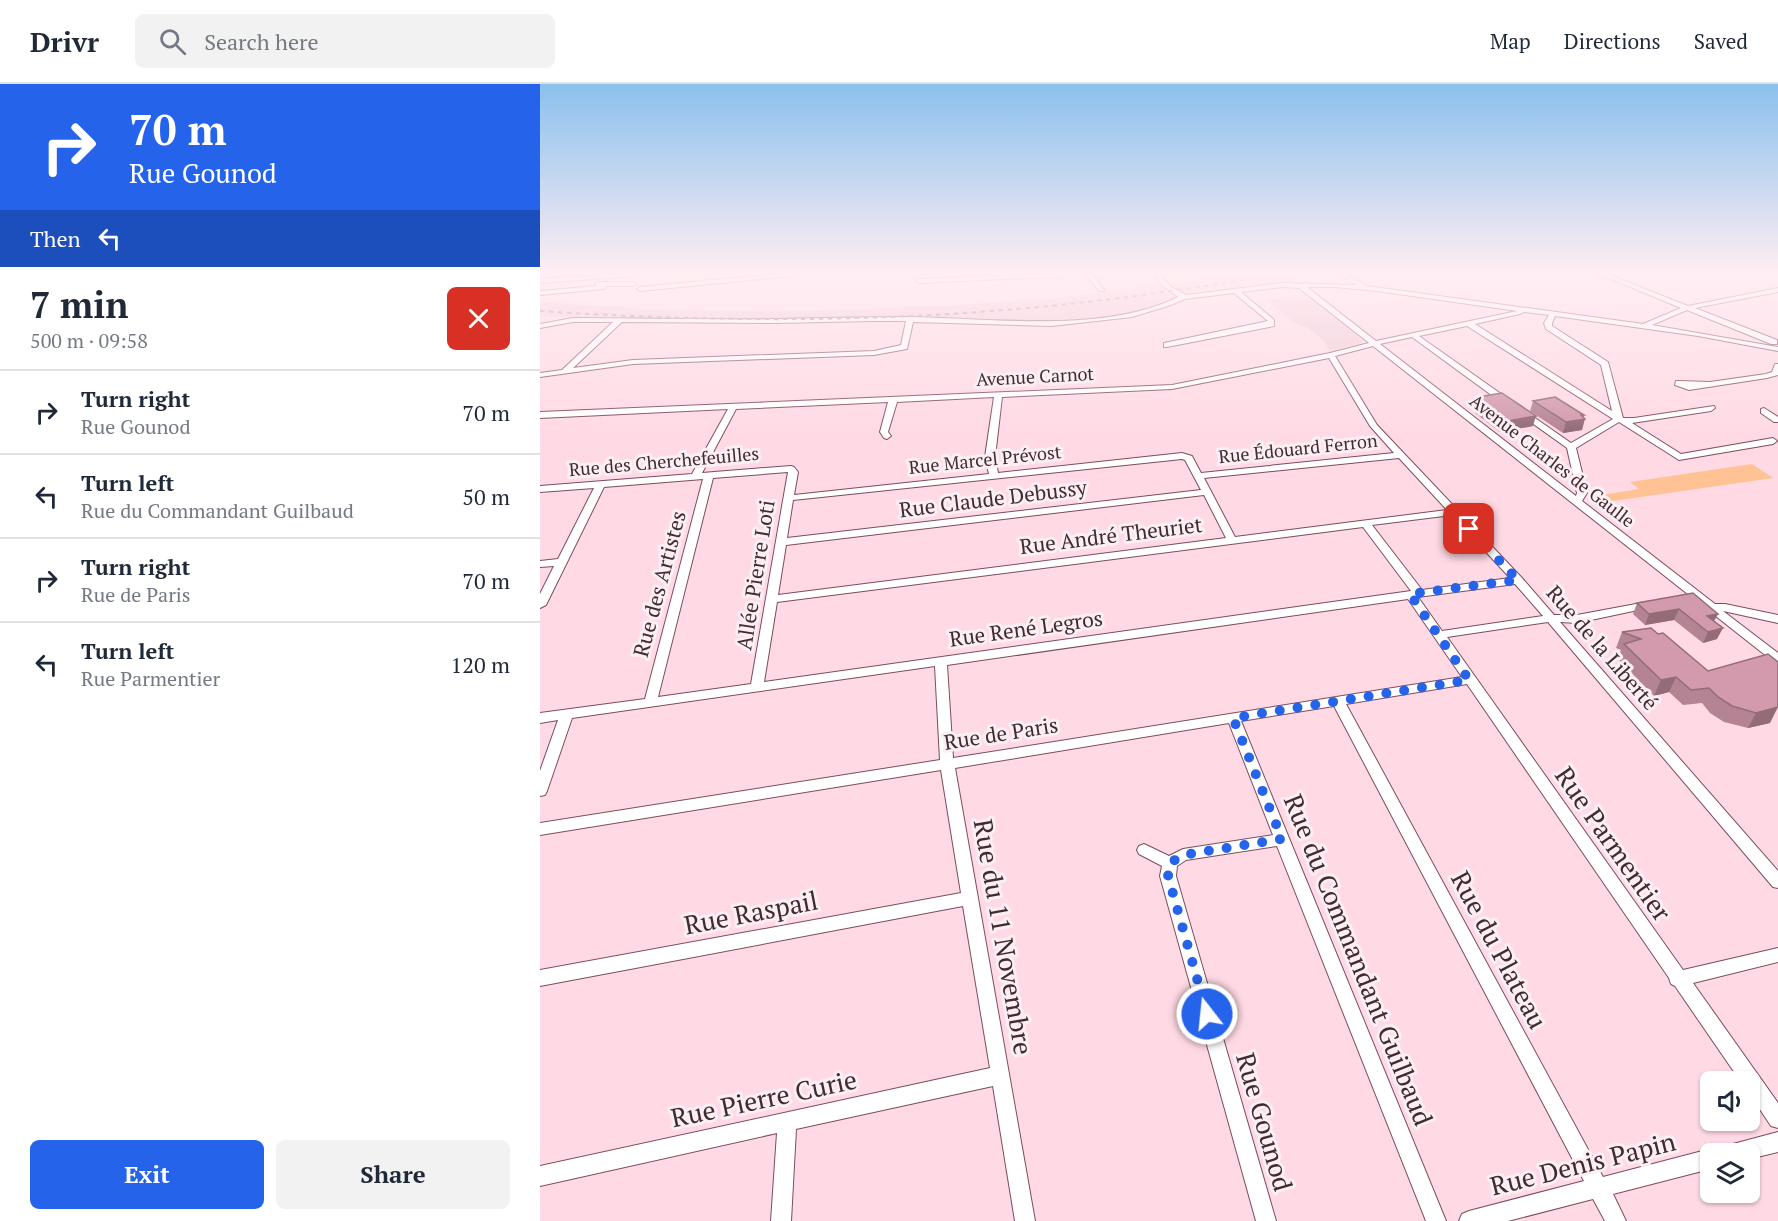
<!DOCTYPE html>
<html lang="en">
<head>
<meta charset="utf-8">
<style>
	body { margin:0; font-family:"PT Serif",serif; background:#f2f2f3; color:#1f2937; height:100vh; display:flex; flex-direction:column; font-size:22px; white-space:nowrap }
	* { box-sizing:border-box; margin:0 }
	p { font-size:20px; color:#747a83 }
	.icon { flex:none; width:33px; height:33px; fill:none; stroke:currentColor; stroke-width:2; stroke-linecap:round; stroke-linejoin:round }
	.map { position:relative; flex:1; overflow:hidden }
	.side { display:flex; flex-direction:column; background:#fff; width:540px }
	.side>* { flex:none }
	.hud { background:#2563eb; color:#fff; overflow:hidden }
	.fabs { position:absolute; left:1160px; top:987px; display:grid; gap:12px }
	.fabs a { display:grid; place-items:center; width:60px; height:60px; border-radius:9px; background:#fff; box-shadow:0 2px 4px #0004; font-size:30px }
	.pin { position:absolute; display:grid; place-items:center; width:51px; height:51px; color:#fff; margin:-26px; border-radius:12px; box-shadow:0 3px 9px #0006 }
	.me { position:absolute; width:66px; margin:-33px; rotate:344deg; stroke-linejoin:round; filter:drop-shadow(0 0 4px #0008) }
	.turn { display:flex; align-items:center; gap:21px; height:126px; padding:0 30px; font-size:27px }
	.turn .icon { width:78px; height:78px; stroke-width:2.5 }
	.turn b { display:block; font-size:42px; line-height:51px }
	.then { display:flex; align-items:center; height:57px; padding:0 30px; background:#0003; gap:12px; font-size:22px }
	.round { display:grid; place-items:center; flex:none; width:63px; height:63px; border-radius:9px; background:#f2f2f3 }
	.headline { display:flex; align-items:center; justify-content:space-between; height:102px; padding:0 30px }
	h1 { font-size:36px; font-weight:800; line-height:45px }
	.action { display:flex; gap:12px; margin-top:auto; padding:12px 30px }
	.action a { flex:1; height:69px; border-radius:9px; background:#2563eb; color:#fff; font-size:24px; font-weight:800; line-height:69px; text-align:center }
	.action a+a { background:#f2f2f3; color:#1f2937 }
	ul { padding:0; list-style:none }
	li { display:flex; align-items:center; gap:18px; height:84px; padding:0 30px; border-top:2px solid #e0e1e3 }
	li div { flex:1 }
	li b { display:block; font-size:22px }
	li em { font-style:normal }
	header { display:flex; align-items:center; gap:36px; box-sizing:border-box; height:84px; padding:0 30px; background:#fff; border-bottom:2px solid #e0e1e3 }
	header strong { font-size:28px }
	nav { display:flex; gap:33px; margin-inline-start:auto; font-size:21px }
	.search { width:420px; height:54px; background:#f2f2f3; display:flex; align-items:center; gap:15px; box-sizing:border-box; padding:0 21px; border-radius:9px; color:#747a83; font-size:22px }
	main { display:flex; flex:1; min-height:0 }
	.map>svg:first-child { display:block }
	.built { fill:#f1c8d4 }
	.green { fill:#fec295 }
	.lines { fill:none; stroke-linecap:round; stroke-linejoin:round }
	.minor-tunnel { stroke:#d9b7c1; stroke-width:8; stroke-dasharray:8 4; stroke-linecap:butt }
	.minor-casing { stroke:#7d4c5d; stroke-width:2 }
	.minor { fill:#fff; fill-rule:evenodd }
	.rail { stroke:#9d8089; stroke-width:2; stroke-dasharray:4.5 4.5; stroke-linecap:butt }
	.wall { fill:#b58494 }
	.shaded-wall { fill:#936c78 }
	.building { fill:#d29aac; stroke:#936c78; stroke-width:1.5 }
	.route { stroke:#2563eb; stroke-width:10; stroke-dasharray:0 18 }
	.labels { text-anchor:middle; stroke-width:6; stroke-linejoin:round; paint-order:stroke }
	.far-street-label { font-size:18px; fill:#412b32; stroke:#fbeff3 }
	.street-label { font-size:21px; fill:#412b32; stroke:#fbeff3 }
	.near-street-label { font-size:26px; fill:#412b32; stroke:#fbeff3 }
</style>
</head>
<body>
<header>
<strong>Drivr</strong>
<div class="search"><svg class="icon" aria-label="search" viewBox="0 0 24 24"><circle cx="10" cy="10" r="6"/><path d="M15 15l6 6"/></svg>Search here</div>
<nav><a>Map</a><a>Directions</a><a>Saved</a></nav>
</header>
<main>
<section class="side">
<div class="hud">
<div class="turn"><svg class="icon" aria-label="right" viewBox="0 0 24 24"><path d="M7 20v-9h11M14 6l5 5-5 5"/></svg><div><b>70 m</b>Rue Gounod</div></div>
<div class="then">Then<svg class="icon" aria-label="left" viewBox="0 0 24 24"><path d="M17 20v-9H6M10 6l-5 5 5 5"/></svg></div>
</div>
<div class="headline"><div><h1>7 min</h1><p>500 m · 09:58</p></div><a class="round" style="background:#d93025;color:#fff"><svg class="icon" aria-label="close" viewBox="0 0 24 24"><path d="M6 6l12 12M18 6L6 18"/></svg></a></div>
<ul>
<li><svg class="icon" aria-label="right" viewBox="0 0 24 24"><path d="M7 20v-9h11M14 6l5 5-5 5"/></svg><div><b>Turn right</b><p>Rue Gounod</p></div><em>70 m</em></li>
<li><svg class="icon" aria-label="left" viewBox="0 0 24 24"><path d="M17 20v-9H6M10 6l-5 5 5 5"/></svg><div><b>Turn left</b><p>Rue du Commandant Guilbaud</p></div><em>50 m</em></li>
<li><svg class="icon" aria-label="right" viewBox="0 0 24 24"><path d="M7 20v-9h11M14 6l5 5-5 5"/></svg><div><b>Turn right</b><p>Rue de Paris</p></div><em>70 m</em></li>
<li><svg class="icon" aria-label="left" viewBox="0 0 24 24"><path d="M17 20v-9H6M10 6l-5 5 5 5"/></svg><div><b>Turn left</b><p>Rue Parmentier</p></div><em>120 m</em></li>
</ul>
<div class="action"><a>Exit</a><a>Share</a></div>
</section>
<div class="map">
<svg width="1238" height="1137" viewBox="0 0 1238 1137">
	<rect width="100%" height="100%" fill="#ffdae5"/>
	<path class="built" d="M697 190H755L751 191 755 193 752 194 757 200 687 206 684 203 629 211 624 218 590 230 512 239 439 235H108L0 232V218L103 225 180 227H263L409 222 529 213Z
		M763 210 796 235 824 258 790 267 783 256 766 242 762 243 753 237 726 215Z"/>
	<path class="green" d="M1212 380 1233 394 1052 420 1050 413 1099 405 1090 398Z"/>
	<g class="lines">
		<path class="minor-tunnel" d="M513 191 522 190"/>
		<g class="minor-casing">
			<path id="minor" d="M71 190H98L95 192 0 199V195Z
				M234 190H255L252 192 100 207 97 205 100 203Z
				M495 190 516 191 513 193 379 199 376 197 379 195Z
				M546 190H552L564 206 563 207H559Z
				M614 190H620L631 203 646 211 743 199 816 201 799 190H806L827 202 1103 240 1141 224 1059 190H1067L1148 222 1238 204V208L1155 224 1237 256V260H1231L1147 226 1112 241 1238 263V267L1158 252 1015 232 1012 239V242L1068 278 1083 334H1094L1174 322 1175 324 1171 327 1092 339 1141 370 1233 354 1237 357 1233 360 1139 376 1079 338 1036 364 1047 409 1042 417 1175 520H1185L1238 531V539L1183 527 1238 569V579L1234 578 833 262 795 272 837 341 982 494 1014 531H1037L1112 517 1118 520 1112 523 1037 539 1020 538 1238 787V804L1233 803 1008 538 907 553 1143 886 1238 864V878L1153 899 1238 1019V1044L1231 1042 1209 1009V998H1201L1135 902 1131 900 1129 894 927 600 806 620 1063 1093 1170 1065 1177 1068V1070H1170V1085L1073 1110 1086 1137H1065L1053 1115 968 1137H919L922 1130 929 1127 1044 1097 794 622 701 637 906 1137H886L737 762 646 776 637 782 636 792 736 1137H716L620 792 622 782 599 770 597 766 599 762 604 760 629 772 643 765 733 751 689 639 415 684 495 1137H475L453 1002 256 1045 251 1137H231L237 1049 0 1102V1082L450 984 423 822 0 902V886L421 809 401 686 0 751V739L400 676 395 582 32 634 7 707 5 711 0 712V687L18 636 0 639V629L105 615 163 395 64 403 6 521 0 524V510L14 482 0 483V477L18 475 54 404 0 408V402L152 390 188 325 0 334V328L632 301 790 269 829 259 759 204 743 203 701 208 734 236V242L627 263H624V259L728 237 694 209 645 215 631 221 592 233 512 242 373 238 367 265 334 271 93 280 0 293V289L22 286 73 238H33L0 244V240L33 234C101 234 169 236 238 235 281 234 325 233 369 233 451 234 564 250 638 213L623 202ZM767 203H795L837 207 977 227 836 257ZM984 228 1009 231 1004 239 1006 245 1061 281 1072 327 935 240 980 230ZM334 237H366L361 261 334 267 93 276 33 284 82 238 237 239ZM927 242 1073 335 1031 359 985 327 978 329 1027 364 1037 409 1036 412 840 260 872 253 965 321H971V317L879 252ZM789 274 830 342 854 369 661 389 652 372 642 369 458 389 455 373 462 313 632 305ZM454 313 445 373 449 390 254 411 258 388 254 383 251 382 162 389 196 325 348 318 340 348 344 354 347 355 351 352 348 348 357 318ZM859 374 907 426 695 453 664 394ZM642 375 645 376 661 406 247 454 253 416ZM248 388 211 600 118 613 173 394ZM664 411 686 454 238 511 246 461ZM912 431 970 494 882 506 832 441ZM823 443 871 507 224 598 237 518ZM975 500 1003 532 902 547 878 513ZM868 515 922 593 413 674 407 581Z
				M58 198H93L96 200 93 202H67L64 205 0 211V207L57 202 55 200Z
				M1235 280H1238V291L1227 294 1149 306 1135 301 1136 297H1139L1170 298 1226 290 1232 288Z
				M1224 324 1238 333V338H1234L1221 329V325Z
				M1238 1048V1068L1209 1075V1070H1183L1186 1063 1193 1060Z"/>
		</g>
		<use href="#minor" class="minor"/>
		<path class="rail" d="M0 227C155 237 309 239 464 226 556 219 648 205 739 190"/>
	</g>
	<path class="wall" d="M938 313 993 342 960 348 935 329Z
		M993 317 1043 334 1042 346 1023 349 990 327Z
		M1153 509 1177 555 1163 559 1134 536 1105 541 1093 530 1097 519Z
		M1111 544 1230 639 1208 644 1184 638 1170 629 1162 619 1143 621 1129 608 1114 612 1078 575 1081 566 1076 564 1082 548Z"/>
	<path class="shaded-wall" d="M1041 331H1044L1043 336 1045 335 1042 346 1023 349 1026 338Z
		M996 332 993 342 960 348 962 338Z
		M1139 525 1134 536 1105 541 1109 530Z
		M1178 530 1172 541 1167 532Z
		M1183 544 1177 555 1163 559 1168 548Z
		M1136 593 1129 608 1114 612 1121 596Z
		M1238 623 1230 639 1208 644 1216 629Z"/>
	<path class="building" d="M962 309 996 332 962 338 937 319 945 318 938 313Z
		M1015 313 1044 331H1041L1045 335 1026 338 993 317Z
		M1153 509 1178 530 1167 532 1183 544 1168 548 1139 525 1109 530 1097 519Z
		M1111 544 1118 550 1123 549 1168 587 1228 570 1238 578V623L1216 629 1192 622 1178 613 1169 604 1151 606 1136 593 1121 596 1084 560 1101 555 1082 548Z"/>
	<linearGradient id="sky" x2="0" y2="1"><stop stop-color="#8bc0ed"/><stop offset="0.54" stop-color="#ffeef3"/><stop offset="1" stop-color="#ffeef3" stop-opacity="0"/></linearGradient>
	<rect width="1238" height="349" fill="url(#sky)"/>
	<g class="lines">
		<path class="route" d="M667 930 628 792 630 779 643 771 742 755 693 634 929 596 870 510 978 496 929 445"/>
	</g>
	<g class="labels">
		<g class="far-street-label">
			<text transform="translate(495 293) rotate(-3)" y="6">Avenue Carnot</text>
			<text transform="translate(758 365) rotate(-6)" y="6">Rue Édouard Ferron</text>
			<text transform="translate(445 376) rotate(-6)" y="6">Rue Marcel Prévost</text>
			<text transform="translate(1012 377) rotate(38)" y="6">Avenue Charles de Gaulle</text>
			<text transform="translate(124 378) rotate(-5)" y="6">Rue des Cherchefeuilles</text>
		</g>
		<g class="street-label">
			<text transform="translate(453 415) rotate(-7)" y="7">Rue Claude Debussy</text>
			<text transform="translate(571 452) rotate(-7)" y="7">Rue André Theuriet</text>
			<text transform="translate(216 491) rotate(-81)" y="7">Allée Pierre Loti</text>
			<text transform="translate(120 500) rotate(-75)" y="7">Rue des Artistes</text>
			<text transform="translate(486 545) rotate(-8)" y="7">Rue René Legros</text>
			<text transform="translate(1062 564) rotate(49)" y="7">Rue de la Liberté</text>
			<text transform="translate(461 650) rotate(-9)" y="7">Rue de Paris</text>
		</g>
		<g class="near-street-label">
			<text transform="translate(1073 760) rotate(55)" y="9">Rue Parmentier</text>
			<text transform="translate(211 829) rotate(-11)" y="9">Rue Raspail</text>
			<text transform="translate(463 853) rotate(80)" y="9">Rue du 11 Novembre</text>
			<text transform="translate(959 866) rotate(62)" y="9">Rue du Plateau</text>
			<text transform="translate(818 876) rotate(68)" y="9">Rue du Commandant Guilbaud</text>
			<text transform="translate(224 1015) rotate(-12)" y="9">Rue Pierre Curie</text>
			<text transform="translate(724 1038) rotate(74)" y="9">Rue Gounod</text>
			<text transform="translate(1043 1080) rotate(-14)" y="9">Rue Denis Papin</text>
		</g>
	</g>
</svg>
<div class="fabs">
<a><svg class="icon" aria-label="sound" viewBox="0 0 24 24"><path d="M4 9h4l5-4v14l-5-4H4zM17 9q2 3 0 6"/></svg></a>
<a><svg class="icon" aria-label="layers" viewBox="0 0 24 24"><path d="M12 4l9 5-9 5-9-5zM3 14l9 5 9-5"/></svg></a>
</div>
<div class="pin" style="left:929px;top:445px;background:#d93025"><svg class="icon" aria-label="arrive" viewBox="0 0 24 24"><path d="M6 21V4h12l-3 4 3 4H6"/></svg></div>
<svg class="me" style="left:667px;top:930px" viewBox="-20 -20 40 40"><circle r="17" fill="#2563eb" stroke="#fff" stroke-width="3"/><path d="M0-11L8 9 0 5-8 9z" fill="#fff"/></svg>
</div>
</main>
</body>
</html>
